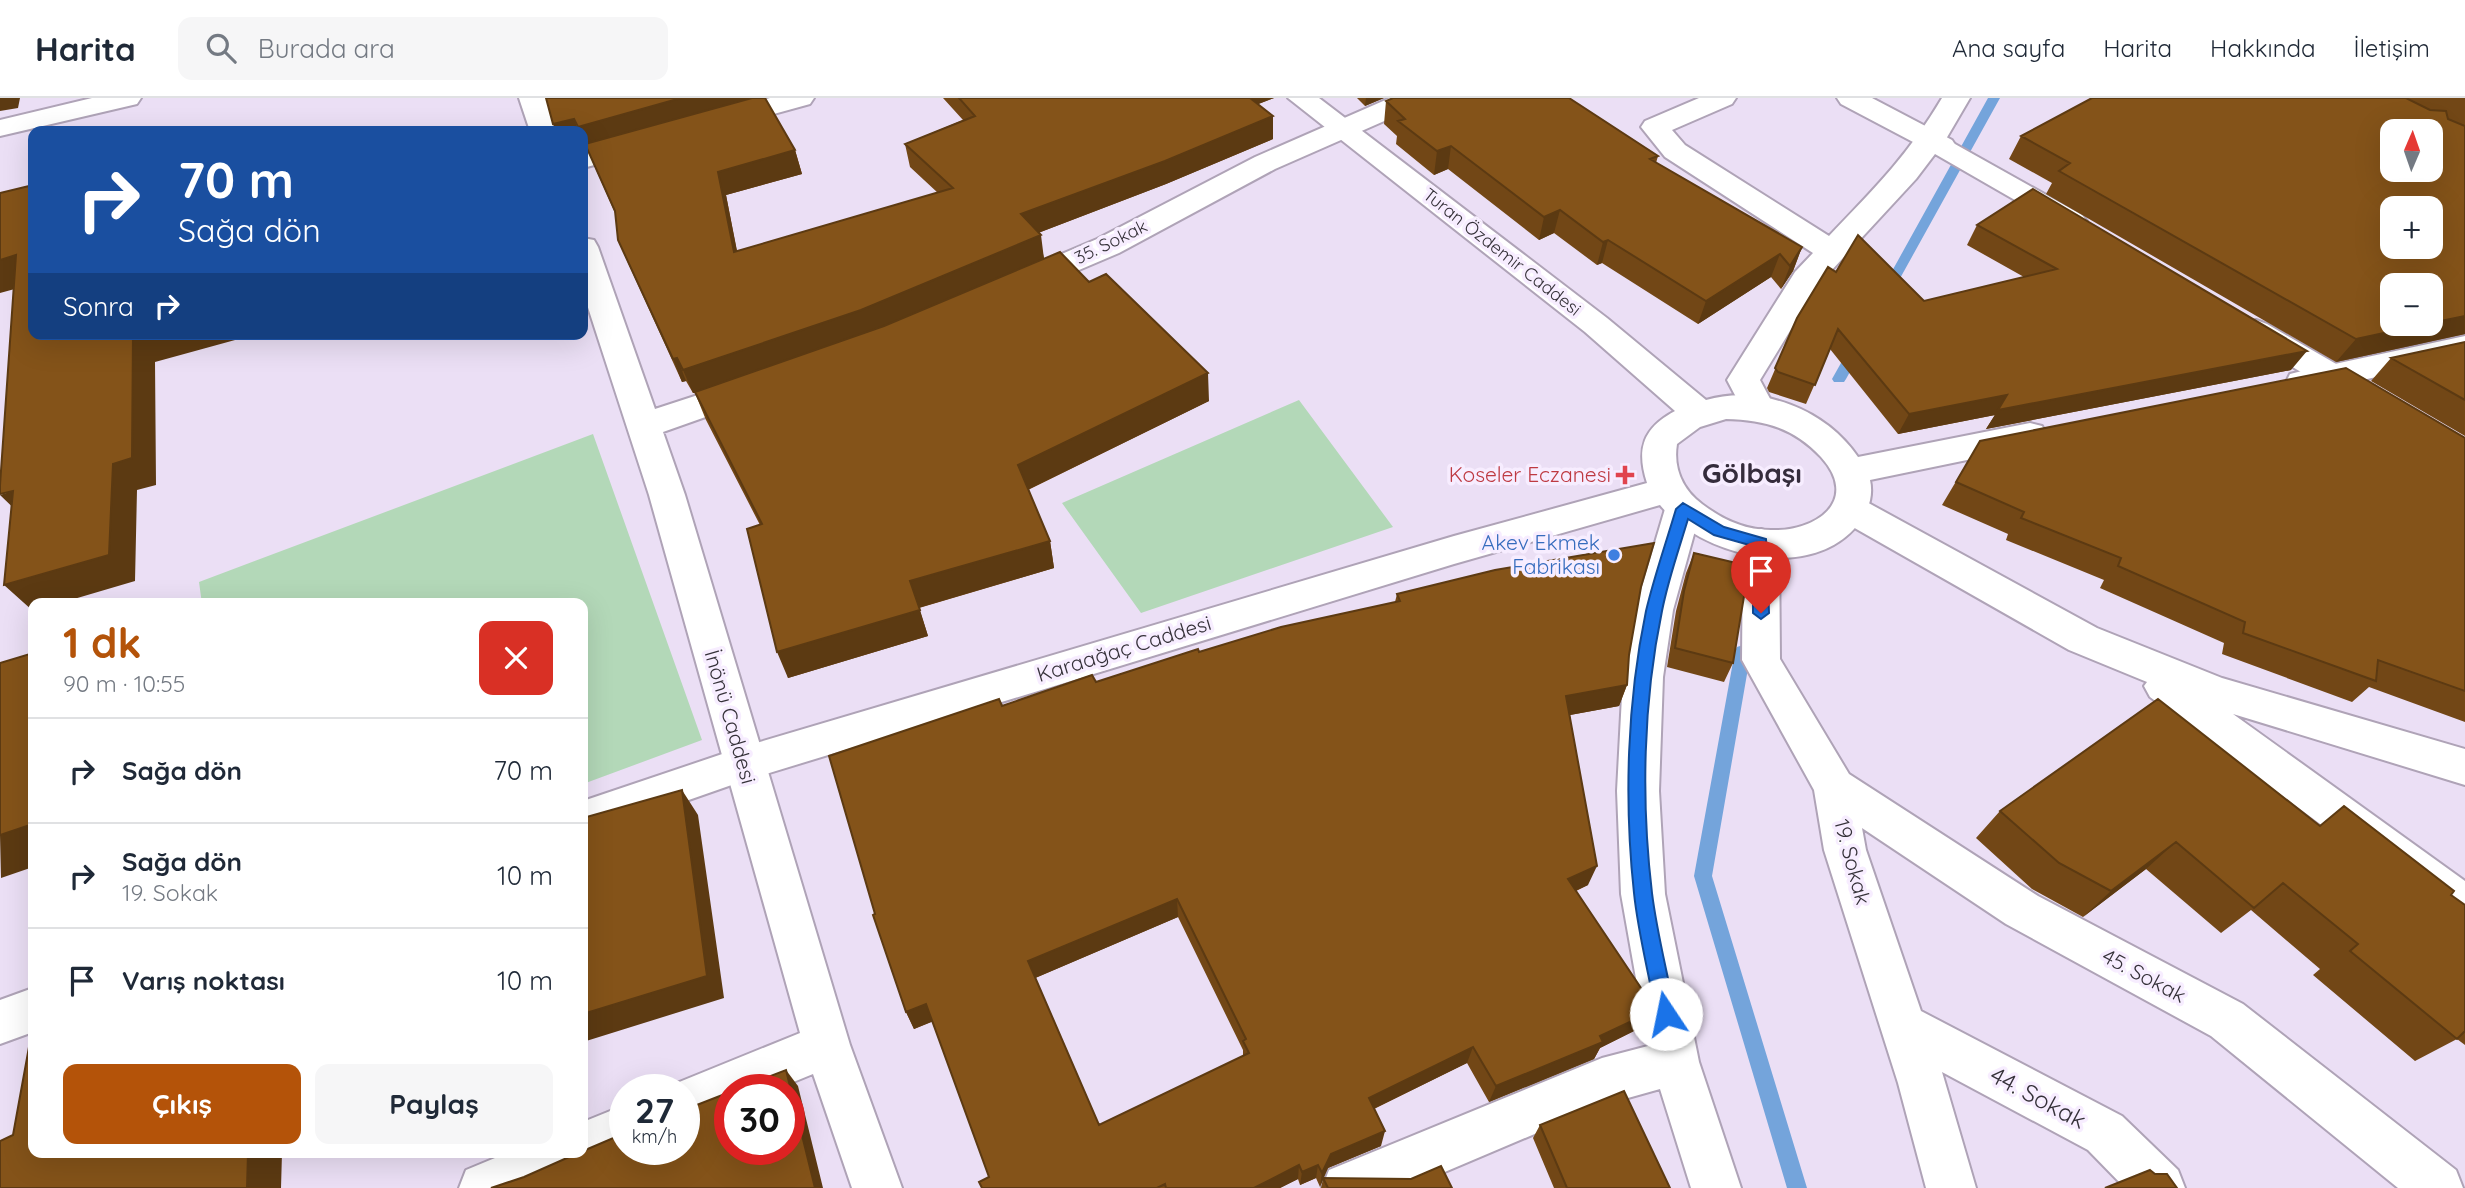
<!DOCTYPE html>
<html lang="tr">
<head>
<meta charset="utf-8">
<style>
	body { margin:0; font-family:Quicksand,sans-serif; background:#f6f6f7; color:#1f2937; height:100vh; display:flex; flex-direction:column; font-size:26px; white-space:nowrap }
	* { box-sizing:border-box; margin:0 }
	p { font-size:23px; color:#747a83 }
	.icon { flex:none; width:38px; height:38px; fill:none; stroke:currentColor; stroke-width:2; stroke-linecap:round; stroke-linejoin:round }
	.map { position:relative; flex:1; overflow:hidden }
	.details { position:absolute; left:28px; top:500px; width:560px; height:560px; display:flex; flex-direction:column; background:#fff; border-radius:14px; box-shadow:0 7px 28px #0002 }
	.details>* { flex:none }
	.guide { position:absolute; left:28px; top:28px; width:560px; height:214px; border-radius:14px; box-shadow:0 7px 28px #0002; background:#1a4fa0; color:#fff; overflow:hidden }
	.needle { width:46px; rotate:2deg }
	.buttons { position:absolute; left:2380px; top:21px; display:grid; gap:14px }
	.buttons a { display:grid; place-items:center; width:63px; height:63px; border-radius:14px; background:#fff; box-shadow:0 7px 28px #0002; font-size:35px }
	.speed { position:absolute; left:609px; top:976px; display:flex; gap:14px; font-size:35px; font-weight:700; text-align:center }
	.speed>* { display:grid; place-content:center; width:91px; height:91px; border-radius:50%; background:#fff; box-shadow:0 7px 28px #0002; line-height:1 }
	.speed small { font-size:18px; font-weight:400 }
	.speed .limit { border:10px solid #d22; background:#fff; color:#111 }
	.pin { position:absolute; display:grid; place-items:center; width:60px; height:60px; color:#fff; margin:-72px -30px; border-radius:50% 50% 50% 0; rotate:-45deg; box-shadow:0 0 7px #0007 }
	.pin .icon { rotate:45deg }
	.me { position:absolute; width:77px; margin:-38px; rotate:349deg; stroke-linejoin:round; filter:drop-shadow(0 0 5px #0008) }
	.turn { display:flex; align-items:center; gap:24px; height:147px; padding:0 35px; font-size:32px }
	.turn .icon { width:91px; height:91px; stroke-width:2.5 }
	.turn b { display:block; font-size:49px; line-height:60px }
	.then { display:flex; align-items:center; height:66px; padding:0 35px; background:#0003; gap:14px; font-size:26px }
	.round { display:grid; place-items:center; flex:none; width:74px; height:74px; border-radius:14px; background:#f6f6f7 }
	.summary { display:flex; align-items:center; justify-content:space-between; height:119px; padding:0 35px }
	h1 { font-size:42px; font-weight:700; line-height:52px; color:#b45309 }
	.cta { display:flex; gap:14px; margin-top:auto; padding:14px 35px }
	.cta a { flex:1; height:80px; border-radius:14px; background:#b45309; color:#fff; font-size:28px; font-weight:700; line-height:80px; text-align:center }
	.cta a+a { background:#f6f6f7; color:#1f2937 }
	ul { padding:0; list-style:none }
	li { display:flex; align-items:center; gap:21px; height:105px; padding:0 35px; border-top:2px solid #e0e1e3 }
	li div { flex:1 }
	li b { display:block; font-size:26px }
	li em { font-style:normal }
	header { display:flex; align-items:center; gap:42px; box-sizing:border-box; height:98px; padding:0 35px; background:#fff; border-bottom:2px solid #e0e1e3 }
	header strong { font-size:33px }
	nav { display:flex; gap:38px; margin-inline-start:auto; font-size:24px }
	.search { width:490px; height:63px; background:#f6f6f7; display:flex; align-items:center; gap:18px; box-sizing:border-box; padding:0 24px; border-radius:14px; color:#747a83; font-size:26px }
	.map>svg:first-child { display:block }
	.green { fill:#b3d8b8 }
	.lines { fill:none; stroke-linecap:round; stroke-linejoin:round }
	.stream { fill:#74a4db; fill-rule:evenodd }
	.minor-casing { stroke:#afa3b7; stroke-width:4 }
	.tertiary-casing { stroke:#afa3b7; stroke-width:4 }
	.minor { fill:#fff; fill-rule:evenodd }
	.tertiary { fill:#fff; fill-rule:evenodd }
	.wall { fill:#724716; fill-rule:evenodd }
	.shaded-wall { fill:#5c3a12 }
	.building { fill:#845319; stroke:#5c3a12; stroke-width:2; fill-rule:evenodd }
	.route { fill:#1a73e8; stroke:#114b97; stroke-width:2 }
	.health-dot { fill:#e0444e; stroke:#f7edff; stroke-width:2.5 }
	.shop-dot { fill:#3f7fe0; stroke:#f7edff; stroke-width:2.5 }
	.labels { text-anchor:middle; stroke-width:7; stroke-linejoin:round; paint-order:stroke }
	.far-street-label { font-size:18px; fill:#353139; stroke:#f7edff }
	.health-label { font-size:21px; fill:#be3a42; stroke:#f7edff; text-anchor:end }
	.shop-label { font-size:21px; fill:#366cbe; stroke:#f7edff; text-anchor:end }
	.street-label { font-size:21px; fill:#353139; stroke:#f7edff }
	.near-street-label { font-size:24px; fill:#353139; stroke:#f7edff }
	.district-label { font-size:28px; font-weight:bold; fill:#352c3c; stroke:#f7edff }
</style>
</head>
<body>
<header>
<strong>Harita</strong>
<div class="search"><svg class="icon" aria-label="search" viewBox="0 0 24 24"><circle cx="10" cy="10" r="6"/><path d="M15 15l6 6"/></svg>Burada ara</div>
<nav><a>Ana sayfa</a><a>Harita</a><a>Hakkında</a><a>İletişim</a></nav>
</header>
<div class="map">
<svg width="2465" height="1090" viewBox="0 0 2465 1090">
	<rect width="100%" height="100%" fill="#ebdff5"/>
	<path class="green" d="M1299 302 1393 429 1141 515 1062 405Z
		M593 336 702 642 583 686V506H202L199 484Z"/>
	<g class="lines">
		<path class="stream" d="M1988 0H2000L1893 193 1891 196H1883L1881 193Z
			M1855 248 1862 252 1846 281 1844 284H1834L1832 281 1850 249Z
			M1743 547 1749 549 1751 553 1712 778 1807 1090H1787L1694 778 1735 553 1737 549Z"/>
		<g class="minor-casing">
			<path id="minor" d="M519 0H547L558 33H530Z
				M770 0H814L810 6 719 31 709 29 705 23 709 17Z
				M1390 0H1427L1423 6 1275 71 1119 155 1032 192 1021 195 1010 192 1006 185 1010 178 1097 141 1255 59Z
				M1699 0H1736L1732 6 1672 32 1685 47 1829 138C1874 91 1909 56 1942 0H1970L1946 41 2082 117 2087 123 2082 129 2072 132 2062 129 1935 56 1916 81 1818 187 1760 282 1775 310 1770 318 1758 322 1746 318 1727 282 1795 174 1813 155 1665 59 1641 29 1645 23Z
				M641 38 651 40 655 46 651 52 583 70V53Z
				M583 140 594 142 598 149 655 311 750 280 762 283 767 291 762 299 663 334 685 397 850 947 902 1090H852L813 976 774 992H730V1011L684 1030V992H666L667 989 800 935 649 397 583 194Z
				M2256 222 2267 226 2376 289 2381 297 2376 305 2364 308 2352 305 2245 240 2240 233 2245 226Z
				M1683 398 1696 402 1701 411 1673 512 1663 579 1659 693 1665 796 1699 964 1741 1090H1691L1660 991 1603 1007 1407 1090H1322L1329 1072 1602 960 1648 948 1621 796 1617 693 1623 579 1635 512 1665 411 1670 402Z
				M1850 398 1863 402 2097 530 2222 580 2465 651V687L2233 616 2465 783V828L2449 822 2150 599 2144 588 2147 584 2069 552 1837 420 1832 411 1837 402Z
				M1761 431 1774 435 1779 445 1780 561 1849 676 2038 798 2243 906 2456 1072 2463 1090H2398L2211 938 2006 826 1862 730 1866 752 1921 913 2122 1018 2178 1072 2185 1090H2125L2088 1052 1942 974 1976 1090H1926L1898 985 1824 752 1814 692 1742 562 1743 445 1748 435Z
				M625 1007V1052H634L543 1090H459L466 1072 507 1055H583V1024Z"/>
		</g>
		<g class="tertiary-casing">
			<path id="tertiary" d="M92 0H141L137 6 0 38V22Z
				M1288 0H1319L1607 220 1706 302C1762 286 1826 312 1858 359L2030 325 2042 328 2047 337 2042 346 2030 349 1870 382C1874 400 1867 417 1854 431 1805 484 1701 457 1660 407L1454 466 743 683 583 739V703L743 649 1454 438 1647 385C1636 351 1643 330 1675 313L1585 234ZM1726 321C1765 322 1794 330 1821 359 1861 403 1815 434 1771 432 1745 432 1723 422 1702 406 1683 392 1673 371 1677 346L1700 329Z
				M1837 0H1872L1952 42 1956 48 1952 54 1942 56 1932 54 1841 6Z
				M2465 238V260L2302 295 2290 292 2286 284 2290 276 2302 273Z
				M33 890V934L0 946V902Z"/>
		</g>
		<use href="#minor" class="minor"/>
		<use href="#tertiary" class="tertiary"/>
	</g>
	<path class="wall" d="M943 0H1274L1258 6 1273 18V41L1166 86 1038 135 1044 160 1089 184 1209 303 1028 392 1050 443 1054 470 919 510 928 538 788 580 760 427 706 322 695 295H693L686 283 682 284 628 165 618 142 615 115 583 42V33H556L553 26 795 52 802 76 726 97 737 154 938 95 910 69 905 46 963 22Z
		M1357 0H1384L1365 8Z
		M2092 0H2465V236L2336 264 2046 96 2052 85 2009 61 2021 38Z
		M1386 3 1576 5 1658 58 1656 65 1802 149 1793 173 1781 191 1771 179 1698 226 1602 165 1597 167 1554 135 1539 142 1448 71 1434 77 1396 46 1397 38 1384 26Z
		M1977 127 2291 272 1986 331 1995 317 1898 336 1830 251 1806 306 1769 294 1767 290 1797 220 1836 174 1924 203 2024 179 1967 147Z
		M2465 244V338L2371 283 2391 260Z
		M2465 340V624L2369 589 2352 604 2222 556 2224 545 2100 490 2104 482 2006 442 2008 436 1942 407 1980 343Z
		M1694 455 1733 565 1724 584 1667 569 1676 513 1686 475Z
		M1641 489 1629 557 1627 587 1619 608 1570 617 1588 787 1576 793 1642 929 1600 950 1594 961 1489 1004 1467 965 1374 1011 1381 1048 1328 1070 1323 1080 1452 1090H1321L1323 1081 1320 1089 1316 1080 1300 1087 1298 1081 1280 1090H982L989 1079 933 923 914 931 906 914 875 816 1002 608 1096 584 1199 554 1395 504 1397 496ZM1178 819 1243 952V958L1099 1027 1035 880Z
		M2000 713 2320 728 2451 797 2465 807V947L2457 941 2415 963 2313 877 2320 871 2251 812 2221 835 2146 771 2083 819 2032 791 1976 740Z
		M1540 1027 1670 1090H1554L1533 1040Z"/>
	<path class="shaded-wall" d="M0 0H20L18 10 0 13Z
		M681 0H758L586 49 583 41V33H579L578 29Z
		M1238 0H1274L1238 14Z
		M1366 0H1384L1365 8Z
		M1273 18V41L1166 86 1025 140 1021 116Z
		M574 21 579 33H556L553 26Z
		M1451 48 1448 71 1434 77 1437 53Z
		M795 52 802 76 726 97 742 178 734 154 718 74Z
		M1560 112 1554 135 1539 142 1544 119Z
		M1041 137 1044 161 867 236 693 295 683 272Z
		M1608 142 1602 165 1597 167 1603 144Z
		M1802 149 1793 173 1781 191 1790 168Z
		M1780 156 1771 179 1698 226 1706 203Z
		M16 157 33 186 0 195V162Z
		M2465 218V236L2336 264 2356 241 2426 226H2431V225Z
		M257 236 155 264 156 387 137 392 135 483 57 506H33V513L4 487 113 366 133 237Z
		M2307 253 2291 272 1986 331 1998 312Z
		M677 260 686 283 682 284 673 261Z
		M1208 275 1209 303 1023 394 1018 367Z
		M2007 297 1995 317 1898 336 1909 316Z
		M13 393 27 423 0 397Z
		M1050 443 1054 470 918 510 910 483Z
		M920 512 928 538 788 580 777 554Z
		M1627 587 1619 608 1559 619 1566 598Z
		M682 692 698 717 724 900 583 944V916Z
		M33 726V769L1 780 0 737Z
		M2176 744 2146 771 2083 819 2111 793Z
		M1597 768 1588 787 1560 800 1568 781Z
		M1177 801 1178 819 1033 881 1028 863Z
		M926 906 934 923 914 931 906 914Z
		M1653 913 1642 929 1600 950 1594 961 1489 1004 1496 988Z
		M1473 949 1467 965 1365 1015 1369 1000Z
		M786 972 798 988 823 1090H815Z
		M1385 1033 1381 1048 1328 1070 1320 1089 1322 1075 1331 1056Z
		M248 1055H282L281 1090H247Z
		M1299 1067 1298 1081 1280 1090H1254Z
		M1318 1067 1316 1080 1300 1087 1302 1074Z"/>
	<path class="building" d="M546 0H681L578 29 574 21 553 26Z
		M752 0H765L795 52 718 74 734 154 953 90 905 46 975 18 959 0H1250L1273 18 1165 63 1021 116 1041 137 861 212 683 272 677 260 673 261 618 142 615 113 585 46Z
		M1393 0H1569L1658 58 1650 61 1802 149 1790 168 1780 156 1706 203 1608 142 1603 144 1560 112 1544 119 1451 48 1437 53 1398 23 1405 21 1386 3Z
		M2092 0H2406L2430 12 2446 13 2448 21 2465 28V218L2431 225V187H2392V226H2426L2356 241 2059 73 2070 65 2021 38ZM2392 33H2431V72H2392ZM2392 110H2431V149H2392Z
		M33 87V236H134L133 237 132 360 113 366 109 457 4 487 13 393 0 396V387L16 157 0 162V95Z
		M2033 91 2307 253 1998 312 2007 297 1909 316 1838 231 1815 287 1778 274 1775 270 1797 220 1828 169 1836 174 1858 137 1924 203 2057 171 1977 127Z
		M1060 154 1089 184 1106 176 1208 275 1018 367 1050 443 910 483 920 512 777 554 747 431 762 426 695 294 884 228Z
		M2465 244V302L2391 260Z
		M2346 270 2465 340V593L2378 562 2376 583 2243 535 2245 524 2118 468 2121 460 2021 420 2024 414 1956 384 1980 343Z
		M1654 445 1641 489 1629 557 1627 587 1566 598 1597 768 1568 781 1651 905 1653 913 1600 938 1603 944 1496 988 1473 949 1369 1000 1385 1033 1331 1056 1322 1075 1318 1067 1302 1074 1299 1067 1254 1090H1166L1165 1086 1157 1090H982L979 1084 989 1079 926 906 906 914 873 817 875 816 829 658 999 601 1002 608 1092 577 1096 584 1198 551 1199 554 1281 529 1400 503 1397 496 1495 472ZM1177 801 1246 941 1243 943 1249 955 1099 1027 1028 863Z
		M1694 455 1749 468 1733 565 1675 550 1684 493Z
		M33 555V726L0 737V565Z
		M2158 601 2320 728 2344 708 2454 793 2451 797 2465 807V933L2457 941 2350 853 2358 846 2283 785 2254 810 2176 744 2111 793 2059 765 2000 713Z
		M682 692 707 878 583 916V720Z
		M33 927V1055H248L247 1090H0V1043L13 1037Z
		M786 972 815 1090H491L524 1079 578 1055H583V1053L625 1035V1052H684V1012L730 994V1052H789V992H734Z
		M1624 993 1670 1090H1567L1540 1027Z
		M1441 1068 1452 1090H1328L1323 1080 1411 1081Z
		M2150 1072 2155 1076H2167L2177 1090H2105Z"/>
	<path class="route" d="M1683 405 1724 429 1766 441 1769 515 1761 521 1753 515V448L1714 437 1688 421C1679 451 1668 482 1662 513 1643 604 1641 703 1652 795 1657 836 1668 876 1675 916L1672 922 1666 925 1659 922 1656 916C1649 876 1638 835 1634 795 1624 703 1627 604 1646 513 1654 479 1666 445 1676 411Z"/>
	<path class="health-dot" d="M1621.5 366.5h7v7h7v7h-7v7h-7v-7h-7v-7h7z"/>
	<circle class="shop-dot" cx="1614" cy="457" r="7"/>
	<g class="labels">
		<g class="far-street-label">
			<text transform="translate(1111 144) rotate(-26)" y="6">35. Sokak</text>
			<text transform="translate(1502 154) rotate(38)" y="6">Turan Özdemir Caddesi</text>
		</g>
		<g class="health-label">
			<text x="1611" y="384">Koseler Eczanesi</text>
		</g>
		<g class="shop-label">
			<text x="1600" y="452">Akev Ekmek<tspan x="1600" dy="24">Fabrikası</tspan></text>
		</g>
		<g class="street-label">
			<text transform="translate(1124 551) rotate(-17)" y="7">Karaağaç Caddesi</text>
			<text transform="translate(730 619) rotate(74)" y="7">İnönü Caddesi</text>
			<text transform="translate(1852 764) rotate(75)" y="7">19. Sokak</text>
			<text transform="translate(2144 878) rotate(28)" y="7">45. Sokak</text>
		</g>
		<g class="near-street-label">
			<text transform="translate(2038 1000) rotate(28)" y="8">44. Sokak</text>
		</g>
		<g class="district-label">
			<text x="1752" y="385">Gölbaşı</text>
		</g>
	</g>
</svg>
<div class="buttons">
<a><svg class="needle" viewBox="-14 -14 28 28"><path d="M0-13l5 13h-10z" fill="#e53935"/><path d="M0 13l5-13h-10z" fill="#747a83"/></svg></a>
<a>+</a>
<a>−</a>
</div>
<div class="speed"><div>27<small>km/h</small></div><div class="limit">30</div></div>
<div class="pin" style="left:1761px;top:515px;background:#d93025"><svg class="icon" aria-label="arrive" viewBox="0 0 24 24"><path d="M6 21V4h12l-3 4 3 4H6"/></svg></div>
<svg class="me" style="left:1666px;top:916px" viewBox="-20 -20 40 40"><circle r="19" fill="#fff"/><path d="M0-13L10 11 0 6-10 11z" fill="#1a73e8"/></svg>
<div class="guide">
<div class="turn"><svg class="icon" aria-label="right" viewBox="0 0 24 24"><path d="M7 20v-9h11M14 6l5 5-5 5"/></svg><div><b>70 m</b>Sağa dön</div></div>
<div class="then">Sonra<svg class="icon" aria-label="right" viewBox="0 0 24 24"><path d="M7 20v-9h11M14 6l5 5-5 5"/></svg></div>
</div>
<section class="details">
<div class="summary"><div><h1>1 dk</h1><p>90 m · 10:55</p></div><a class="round" style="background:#d93025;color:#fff"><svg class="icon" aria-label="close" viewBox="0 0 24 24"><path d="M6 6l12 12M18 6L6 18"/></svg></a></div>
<ul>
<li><svg class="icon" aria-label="right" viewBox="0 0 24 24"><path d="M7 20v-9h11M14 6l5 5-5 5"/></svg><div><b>Sağa dön</b></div><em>70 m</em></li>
<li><svg class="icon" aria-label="right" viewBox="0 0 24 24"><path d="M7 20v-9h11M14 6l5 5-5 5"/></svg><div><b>Sağa dön</b><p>19. Sokak</p></div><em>10 m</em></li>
<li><svg class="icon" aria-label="arrive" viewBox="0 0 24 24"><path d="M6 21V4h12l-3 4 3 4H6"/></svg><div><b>Varış noktası</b></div><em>10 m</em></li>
</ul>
<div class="cta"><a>Çıkış</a><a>Paylaş</a></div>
</section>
</div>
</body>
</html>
